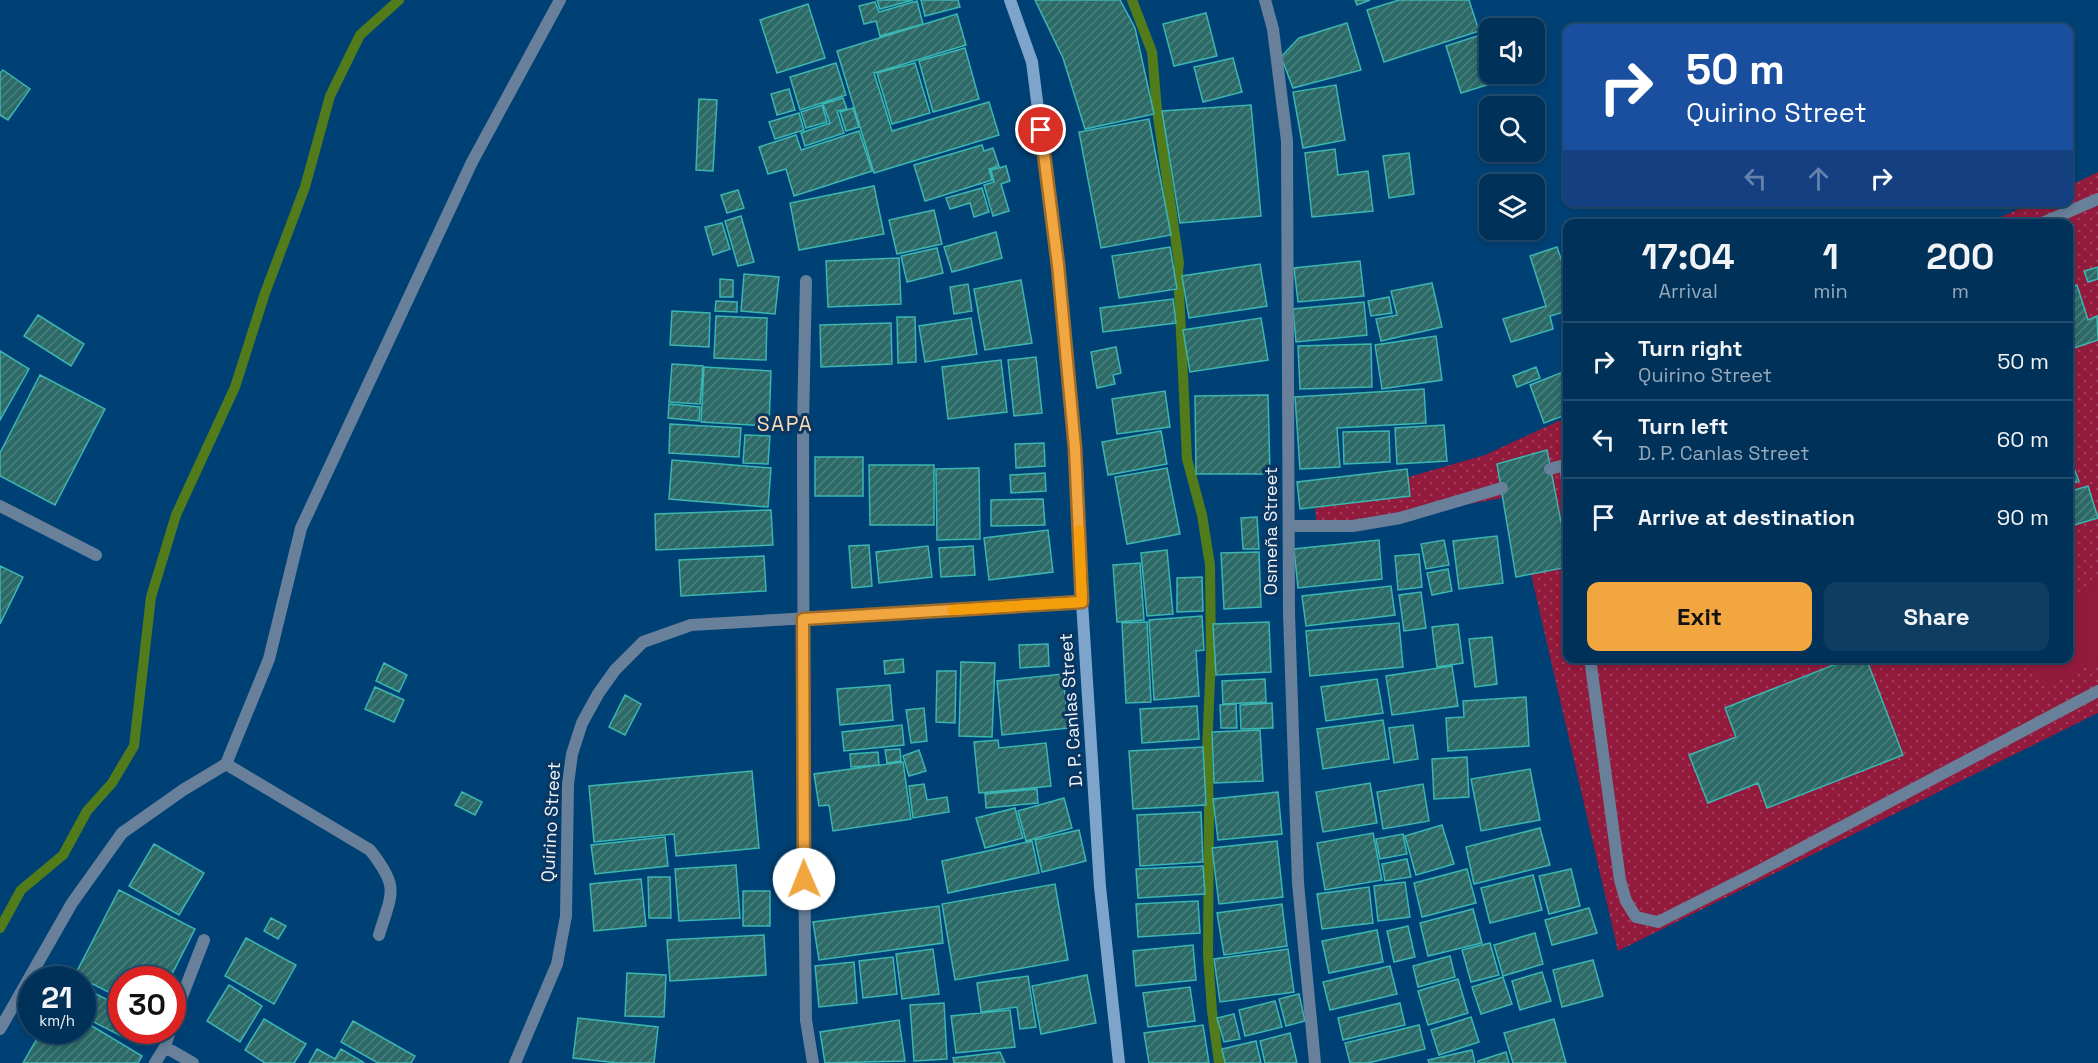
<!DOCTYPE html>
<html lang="en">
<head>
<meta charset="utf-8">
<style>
	body { margin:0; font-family:"Space Grotesk",sans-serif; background:#0e3d61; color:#f1f3f6; height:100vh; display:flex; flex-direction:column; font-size:22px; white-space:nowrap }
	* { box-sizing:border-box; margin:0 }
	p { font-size:20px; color:#95a9ba }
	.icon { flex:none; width:33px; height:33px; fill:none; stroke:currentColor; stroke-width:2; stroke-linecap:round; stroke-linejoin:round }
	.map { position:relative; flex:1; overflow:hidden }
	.panel { position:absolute; left:1563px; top:219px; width:510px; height:444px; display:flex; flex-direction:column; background:#003158; border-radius:12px; box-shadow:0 3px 9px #0003,0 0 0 2px #224c6e }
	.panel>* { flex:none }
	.hud { position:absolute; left:1563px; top:24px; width:510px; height:183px; border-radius:12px; box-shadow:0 3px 9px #0003,0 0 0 2px #224c6e; background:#1a4fa0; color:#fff; overflow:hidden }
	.fabs { position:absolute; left:1479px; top:18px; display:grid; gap:12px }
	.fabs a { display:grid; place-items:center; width:66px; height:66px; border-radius:12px; background:#003158; box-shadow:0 3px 9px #0003,0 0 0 2px #224c6e; font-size:30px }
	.speed { position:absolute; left:18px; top:966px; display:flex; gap:12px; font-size:30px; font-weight:700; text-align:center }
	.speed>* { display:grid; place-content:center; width:78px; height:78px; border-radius:50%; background:#003158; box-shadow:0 3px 9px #0003,0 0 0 2px #224c6e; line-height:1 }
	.speed small { font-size:15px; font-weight:400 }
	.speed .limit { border:9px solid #d22; background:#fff; color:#111 }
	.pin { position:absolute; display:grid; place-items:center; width:51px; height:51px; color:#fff; margin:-26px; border:3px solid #fff; border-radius:50%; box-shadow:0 2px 6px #0007 }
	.me { position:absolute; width:66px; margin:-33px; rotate:359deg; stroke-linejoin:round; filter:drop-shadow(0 0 4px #0008) }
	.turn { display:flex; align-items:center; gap:21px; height:126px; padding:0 24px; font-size:27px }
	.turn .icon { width:78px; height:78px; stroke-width:2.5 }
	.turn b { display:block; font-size:42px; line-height:51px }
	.lanes { display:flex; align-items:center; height:57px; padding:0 24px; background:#0003; justify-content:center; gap:30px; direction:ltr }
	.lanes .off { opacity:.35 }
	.eta { display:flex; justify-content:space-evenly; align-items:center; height:102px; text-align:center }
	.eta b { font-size:36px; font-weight:800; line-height:42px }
	.action { display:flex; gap:12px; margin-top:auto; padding:12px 24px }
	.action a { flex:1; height:69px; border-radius:12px; background:#f1a640; color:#111; font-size:24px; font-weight:800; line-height:69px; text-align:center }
	.action a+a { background:#0e3d61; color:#f1f3f6 }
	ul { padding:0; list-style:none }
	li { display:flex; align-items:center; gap:18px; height:78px; padding:0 24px; border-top:2px solid #224c6e }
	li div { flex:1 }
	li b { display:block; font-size:22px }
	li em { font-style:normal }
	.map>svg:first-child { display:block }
	.green { fill:url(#green-dots) }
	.pitch { fill:#921a3d }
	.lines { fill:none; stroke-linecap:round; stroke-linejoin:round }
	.stream { stroke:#527c1b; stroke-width:10 }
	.building { fill:url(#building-hatch); stroke:#3bb6b1; stroke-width:1.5 }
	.service { stroke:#69809a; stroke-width:12 }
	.minor { stroke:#69809a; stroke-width:12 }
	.secondary { stroke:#7ea4cc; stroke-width:12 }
	.route-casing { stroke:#9d6c2a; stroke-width:15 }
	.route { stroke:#f1a640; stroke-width:10 }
	.slow { stroke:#f59e0b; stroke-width:10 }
	.labels { text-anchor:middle; stroke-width:6; stroke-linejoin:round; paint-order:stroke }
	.street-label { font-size:18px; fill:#eff5fb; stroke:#0a365f }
	.quarter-label { font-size:21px; letter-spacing:1.5px; fill:#fbdbb6; stroke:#0a365f }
</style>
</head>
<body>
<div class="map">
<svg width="2098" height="1063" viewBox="0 0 2098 1063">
	<defs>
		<pattern id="green-dots" width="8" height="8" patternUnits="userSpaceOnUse" patternTransform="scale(1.5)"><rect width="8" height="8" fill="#921a3d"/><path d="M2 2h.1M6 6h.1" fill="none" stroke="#a23c5a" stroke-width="1.8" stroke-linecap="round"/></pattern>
		<pattern id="building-hatch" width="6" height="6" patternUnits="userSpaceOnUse" patternTransform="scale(1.5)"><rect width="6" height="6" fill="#2c6a67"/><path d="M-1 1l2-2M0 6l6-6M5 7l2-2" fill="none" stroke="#4b807e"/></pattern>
	</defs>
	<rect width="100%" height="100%" fill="#004175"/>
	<path class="green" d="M2098 172V713L1618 951 1513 496 1317 532 1315 504 1485 455 1567 417 1568 658H2068V224L1987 223 2033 203 2068 202 2069 186Z"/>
	<path class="pitch" d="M2098 582V660L2045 688 2030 659 2068 658 2069 598Z"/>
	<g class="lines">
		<path class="stream" d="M1132 0 1152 52 1157 110 1179 263 1178 270 1187 459 1202 515 1210 565 1211 657 1207 751 1209 810 1208 955 1212 1011 1219 1063
			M0 928 21 890 63 855 87 811 112 783 134 746 151 597 176 515 235 387 265 293 305 187 330 96 360 35 399 0"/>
	</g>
	<path class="building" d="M877 0H913L880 9Z
		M921 0H958L960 7 925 16Z
		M1035 0H1120L1135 28 1154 114 1085 129 1063 58Z
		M1355 0H1370L1357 5Z
		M1399 0H1469L1479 31 1384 62 1367 10Z
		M917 1 923 24 880 36 876 21 864 24 859 6 875 2 879 12Z
		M808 4 825 58 777 73 760 20Z
		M1206 13 1217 56 1174 66 1163 24Z
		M957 14 966 45 874 73 892 131 989 102 999 135 874 173 837 51Z
		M1347 23 1361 70 1293 88 1281 57 1299 38Z
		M1490 32V74H1522L1461 93 1446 46Z
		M965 48 979 99 933 112 919 61Z
		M1233 58 1242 92 1203 102 1194 67Z
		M836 63 846 95 800 110 790 77Z
		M915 63 930 113 892 124 877 73Z
		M3 70 30 89 8 120 0 115V73Z
		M1336 85 1345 140 1303 148 1293 92Z
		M789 89 795 110 777 115 771 94Z
		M843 98 847 109 837 111 844 133 805 146 801 133 830 123 823 104Z
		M699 99 717 100 713 171 696 170Z
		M822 105 827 122 806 128 801 112Z
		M1251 105 1261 216 1180 223 1162 111Z
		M853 108 859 127 846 131 840 112Z
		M799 113 804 130 775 139 769 122Z
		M1149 119 1171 235 1101 248 1079 132Z
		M859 131 872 171 794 196 786 169 768 174 759 147 796 135 801 150Z
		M982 145 984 151 993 148 999 166 989 169 992 180 925 201 914 165Z
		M1335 149 1338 175 1368 171 1373 211 1312 217 1305 153Z
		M1409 153 1414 194 1389 198 1383 156Z
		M1006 166 1010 181 1001 184 1009 211 993 216 984 185 994 182 991 170Z
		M874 186 884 234 799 250 790 203Z
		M982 188 989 212 974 217 970 203 950 209 946 198Z
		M738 190 744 208 727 213 721 195Z
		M934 210 942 244 897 254 889 220Z
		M741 216 754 262 738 266 725 221Z
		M722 223 730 249 713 255 705 227Z
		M996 232 1002 258 952 272 944 247Z
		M1170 247 1177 289 1119 298 1112 256Z
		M1557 247 1568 279V311L1550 316 1553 329 1511 342 1503 319 1546 306 1530 256Z
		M937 248 943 273 907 282 901 256Z
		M899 258 901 304 828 307 826 261Z
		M1360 261 1364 296 1298 302 1294 268Z
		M1260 264 1267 306 1189 318 1182 276Z
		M2098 267V279L2088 282 2084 271Z
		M744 274 779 277 775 314 741 311Z
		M720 279 733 280V297H720Z
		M1021 280 1032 343 985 350 974 289Z
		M1432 283 1442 327 1381 341 1376 319 1397 315 1391 291Z
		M968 284 972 311 954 314 950 287Z
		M2077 285 2088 320 2097 316 2098 340 2068 350V288Z
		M1389 297 1392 313 1371 316 1368 301Z
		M1173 299 1176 323 1103 332 1100 308Z
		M716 301 737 302V312L715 311Z
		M1364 302 1367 335 1296 342 1293 309Z
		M672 311 710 313 709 347 670 345Z
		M38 315 84 344 71 366 24 336Z
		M716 316 767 318 766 360 714 358Z
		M897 317H915L916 362 898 363Z
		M971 318 977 354 925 362 919 326Z
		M1261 318 1268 360 1190 372 1183 330Z
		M891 323 892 364 821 367 820 325Z
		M1436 336 1442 380 1382 389 1375 345Z
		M1371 344 1372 387 1300 389 1298 346Z
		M1116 347 1121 373 1113 375 1115 384 1097 388 1091 352Z
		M0 351 29 369 0 420Z
		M1036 357 1042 413 1014 416 1008 360Z
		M1001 360 1007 412 948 419 942 367Z
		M672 364 703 366 700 404 669 402Z
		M704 367 771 371 769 426 701 422Z
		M1536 367 1540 378 1517 387 1513 376Z
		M1568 370V414L1544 423 1530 385Z
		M40 375 105 409 55 505 0 476V453Z
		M1424 389 1426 423 1337 428 1340 467 1300 469 1295 397Z
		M1165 391 1170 427 1117 434 1112 399Z
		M1268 395 1270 474H1196L1195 396Z
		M669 404 700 407 699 421 668 418Z
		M670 424 741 428 739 457 669 453Z
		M1444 425 1447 461 1397 464 1395 428Z
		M1161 431 1167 464 1108 475 1102 442Z
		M1389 431 1390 462 1344 464 1343 432Z
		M745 435 770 436 768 464 743 463Z
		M1044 443 1045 466 1016 468 1015 444Z
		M1547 450 1568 558V567L1516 577 1497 464Z
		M2068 453 2079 481 2068 485Z
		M815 457H863V496H815Z
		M672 460 771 468 768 507 669 499Z
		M869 465H934V525H870Z
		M979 468 980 539 937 540 936 469Z
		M1167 468 1180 534 1127 544 1115 477Z
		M1407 469 1410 496 1300 509 1297 482Z
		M1045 473 1046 491 1011 493 1010 475Z
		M2088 486 2098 518 2068 527V492Z
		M1043 499 1045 525 991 526V500Z
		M771 510 773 545 656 550 655 514Z
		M1257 517 1259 549H1243L1241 518Z
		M1048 530 1053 572 989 580 984 538Z
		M1497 536 1503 583 1459 589 1453 541Z
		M1379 540 1382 579 1298 588 1294 549Z
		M1444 540 1449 565 1426 569 1421 544Z
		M869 545 872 586 852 588 849 546Z
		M928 546 932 577 879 583 876 552Z
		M973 546 975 575 941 577 939 548Z
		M1167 550 1173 614 1147 616 1141 553Z
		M1259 552 1261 607 1224 609 1221 553Z
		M1419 554 1422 587 1398 590 1395 556Z
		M764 556 766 591 681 596 679 560Z
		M1140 563 1144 620 1117 622 1113 565Z
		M0 566 23 577 0 624Z
		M1448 569 1452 591 1432 595 1427 573Z
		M1202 577 1203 611 1177 612V578Z
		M1391 586 1395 615 1306 626 1302 596Z
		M1421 592 1426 628 1404 631 1399 595Z
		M1202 616 1204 650 1196 651 1199 696 1154 700 1149 620Z
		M1147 622 1151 702 1126 703 1122 623Z
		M1269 622 1271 672 1216 675 1213 624Z
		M1399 623 1403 667 1310 676 1306 631Z
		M1458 624 1463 663 1437 667 1432 627Z
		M1492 637 1497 684 1475 687 1469 639Z
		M1048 644 1049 666 1020 668 1019 645Z
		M1851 658H1866L1903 755 1767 808 1758 783 1708 803 1689 755 1736 737 1725 708Z
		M903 659 904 672 885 674 884 661Z
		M961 662 995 663 992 737 959 736Z
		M384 663 407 675 399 692 376 681Z
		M1452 666 1458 706 1392 715 1386 676Z
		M937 671H956L955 723 936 722Z
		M1063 674 1068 728 1002 735 997 681Z
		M1265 679 1266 702 1223 704 1222 681Z
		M1377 679 1383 713 1326 721 1321 687Z
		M890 685 893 720 840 725 837 689Z
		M375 687 404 700 394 722 365 709Z
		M625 695 641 704 625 735 609 727Z
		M1526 697 1529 746 1448 751 1446 718 1464 717 1463 701Z
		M1272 703 1273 728 1241 729 1240 705Z
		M1236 704 1237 728H1221L1220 705Z
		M1197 706 1199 739 1142 743 1140 709Z
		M924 708 927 741 911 743 906 710Z
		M1383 720 1389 759 1323 769 1317 729Z
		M902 725 904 745 844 751 842 732Z
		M1413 725 1418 759 1394 763 1389 728Z
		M1260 730 1263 781 1214 783 1212 732Z
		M998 740 999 748 1046 743 1051 786 979 793 974 742Z
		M1203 747 1206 805 1133 809 1129 751Z
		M900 749 901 761 887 763 885 750Z
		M919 750 926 771 909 776 903 756Z
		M878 752 879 765 851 767 850 754Z
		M1467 757 1469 797 1434 799 1432 759Z
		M903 762 911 819 833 831 829 805 819 806 814 774Z
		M1530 769 1540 820 1481 831 1471 779Z
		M752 771 759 848 676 856 674 834 594 842 589 786Z
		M1370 783 1377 823 1323 832 1316 792Z
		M924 784 927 800 947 797 949 812 913 818 909 786Z
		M1423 784 1429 821 1383 829 1377 792Z
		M1037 789 1038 803 986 808 985 794Z
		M462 792 482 802 475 815 455 805Z
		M1278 792 1282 834 1218 840 1213 799Z
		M1064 798 1072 828 1026 841 1018 811Z
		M1015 808 1023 838 985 848 976 818Z
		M1201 812 1203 862 1140 866 1137 815Z
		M1442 825 1454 864 1416 875 1405 836Z
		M1540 828 1550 865 1474 884 1466 847Z
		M1079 830 1086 861 1042 872 1035 840Z
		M1373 833 1382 880 1325 890 1317 843Z
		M1403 834 1407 854 1380 859 1376 839Z
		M665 837 668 866 595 874 591 845Z
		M1032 841 1039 873 948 893 942 861Z
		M1277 841 1283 897 1219 904 1212 848Z
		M154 844 204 873 179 915 129 886Z
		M1407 859 1411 877 1385 881 1382 864Z
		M736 865 740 918 679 921 675 869Z
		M1203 866 1205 894 1138 898 1136 869Z
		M1467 869 1476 903 1422 917 1414 883Z
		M1571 869 1580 906 1549 914 1539 876Z
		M1533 875 1542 910 1490 923 1481 888Z
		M648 877H670L671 918H649Z
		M641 879 646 926 594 931 590 884Z
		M1405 882 1410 917 1378 921 1374 886Z
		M1055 884 1068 960 955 980 942 904Z
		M1369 887 1373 923 1322 929 1317 894Z
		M119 890 195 929 169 980H122V999L75 975Z
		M743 891H770V926H743Z
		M1198 901 1200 933 1138 937 1136 904Z
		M1282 904 1287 946 1224 955 1217 913Z
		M939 906 943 943 819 960 813 922Z
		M1589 908 1597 933 1552 945 1545 920Z
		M1473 909 1482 943 1428 956 1420 923Z
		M271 918 286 926 278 939 264 931Z
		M1408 926 1415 957 1394 962 1387 931Z
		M1377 930 1383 962 1329 973 1322 941Z
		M1535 933 1543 964 1503 976 1494 945Z
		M764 935 766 975 670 981 667 940Z
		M246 938 296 965 274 1004 225 976Z
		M1490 943 1499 975 1471 982 1462 950Z
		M1193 945 1196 980 1136 986 1133 951Z
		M933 949 939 994 902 999 896 954Z
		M1288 949 1294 992 1220 1002 1214 959Z
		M1450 956 1455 977 1418 987 1413 966Z
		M893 957 897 994 863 998 859 961Z
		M1593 960 1603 996 1562 1007 1553 970Z
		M854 962 857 1003 819 1007 815 966Z
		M1390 966 1397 994 1330 1010 1323 982Z
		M1542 972 1551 1001 1520 1010 1512 981Z
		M627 973 666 975 664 1017 625 1016Z
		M1087 975 1096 1023 1041 1034 1032 986Z
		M1028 976 1036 1027 1020 1029 1017 1007 981 1012 977 983Z
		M1503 977 1512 1004 1481 1014 1472 987Z
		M1458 979 1468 1013 1428 1025 1418 991Z
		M229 985 262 1006 240 1042 207 1021Z
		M82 987 122 1007V1030H144L137 1044 82 1016Z
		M1190 987 1195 1021 1148 1027 1143 993Z
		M1299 994 1305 1021 1286 1026 1279 999Z
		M1275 1001 1282 1027 1245 1036 1239 1010Z
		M944 1003 947 1059 914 1061 910 1005Z
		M1400 1003 1405 1025 1343 1040 1338 1018Z
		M1010 1010 1015 1047 956 1053 951 1016Z
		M1234 1014 1240 1039 1224 1042 1217 1018Z
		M1471 1017 1479 1042 1439 1055 1431 1030Z
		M578 1018 658 1027 654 1063H619L573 1058Z
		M264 1019 306 1044 294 1063H265L245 1050Z
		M1554 1019 1566 1063H1513L1504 1033Z
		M82 1020 142 1056 138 1063H23L42 1030H82Z
		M899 1020 905 1061 825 1063 820 1032Z
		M353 1021 415 1056 411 1063H378L341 1042Z
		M1203 1025 1209 1063H1149L1144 1033Z
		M1419 1025 1425 1049 1368 1063H1350L1345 1043Z
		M1290 1033 1297 1063H1265L1260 1041Z
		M1256 1041 1261 1063H1225L1222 1049Z
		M317 1049 335 1059 341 1049 363 1062 309 1063Z
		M1472 1050 1475 1063H1429L1428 1060Z
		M1000 1052 1005 1063H954L953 1058Z
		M1506 1052 1509 1063H1478V1061Z"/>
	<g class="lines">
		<path class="service" d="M2040 224 2098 199
			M1565 465 1568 488
			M1550 469 1568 464
			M1289 526H1353L1400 518 1502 488
			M1590 658 1620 880 1626 901 1636 917 1658 922 1757 872 2098 691
			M226 764 370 850C400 888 392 892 379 935
			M0 1029 72 903 122 833 183 790 226 764 269 659 301 528 472 162 560 0"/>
		<path class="minor" d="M1265 0 1273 29 1287 141 1289 613 1298 883 1315 1063
			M806 281 803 424 804 855 806 1020 813 1063
			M0 506 96 555
			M172 1022 204 940
			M165 1047 193 1063
			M155 1063 165 1047 170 1030
			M515 1063 557 964 566 916 568 784 572 754 582 723 598 694 615 670 643 642 691 625 1082 602"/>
		<path class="secondary" d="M1010 0 1032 62 1058 265 1077 470 1082 602 1100 887 1119 1063"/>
	</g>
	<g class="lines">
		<g class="route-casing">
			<path id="route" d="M804 879 803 619 1082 602 1075 448 1058 265 1041 130"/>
		</g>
		<use href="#route" class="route"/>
		<path class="slow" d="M952 610 1082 602 1079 530"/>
	</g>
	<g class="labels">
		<g class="street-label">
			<text transform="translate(1271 531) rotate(-90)" y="6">Osmeña Street</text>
			<text transform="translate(1071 710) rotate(-94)" y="6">D. P. Canlas Street</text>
			<text transform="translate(551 822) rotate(-87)" y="6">Quirino Street</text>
		</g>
		<g class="quarter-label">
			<text x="785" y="431">SAPA</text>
		</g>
	</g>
</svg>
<div class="fabs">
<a><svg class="icon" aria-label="sound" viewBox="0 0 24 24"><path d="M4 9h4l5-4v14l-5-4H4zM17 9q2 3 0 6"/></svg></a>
<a><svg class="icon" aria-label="search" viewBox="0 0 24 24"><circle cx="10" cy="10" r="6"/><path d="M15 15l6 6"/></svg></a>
<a><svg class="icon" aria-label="layers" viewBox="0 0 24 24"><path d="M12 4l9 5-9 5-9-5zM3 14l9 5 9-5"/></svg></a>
</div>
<div class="speed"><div>21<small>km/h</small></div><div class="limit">30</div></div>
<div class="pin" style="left:1041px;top:130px;background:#d93025"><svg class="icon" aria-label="arrive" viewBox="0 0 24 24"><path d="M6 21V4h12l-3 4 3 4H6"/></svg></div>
<svg class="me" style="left:804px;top:879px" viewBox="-20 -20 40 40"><circle r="19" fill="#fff"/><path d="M0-13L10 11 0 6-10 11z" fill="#f1a640"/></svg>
<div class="hud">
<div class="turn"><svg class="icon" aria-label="right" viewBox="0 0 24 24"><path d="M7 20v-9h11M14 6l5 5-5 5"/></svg><div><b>50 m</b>Quirino Street</div></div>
<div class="lanes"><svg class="icon off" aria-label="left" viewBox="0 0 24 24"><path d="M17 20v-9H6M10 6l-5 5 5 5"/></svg><svg class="icon off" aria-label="ahead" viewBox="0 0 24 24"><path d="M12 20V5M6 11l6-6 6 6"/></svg><svg class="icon" aria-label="right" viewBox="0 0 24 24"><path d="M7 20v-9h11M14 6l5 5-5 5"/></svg></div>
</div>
<section class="panel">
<div class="eta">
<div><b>17:04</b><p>Arrival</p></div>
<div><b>1</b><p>min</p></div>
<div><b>200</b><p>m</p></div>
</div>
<ul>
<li><svg class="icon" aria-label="right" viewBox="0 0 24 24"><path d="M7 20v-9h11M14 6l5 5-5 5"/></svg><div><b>Turn right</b><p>Quirino Street</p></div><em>50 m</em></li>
<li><svg class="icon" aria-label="left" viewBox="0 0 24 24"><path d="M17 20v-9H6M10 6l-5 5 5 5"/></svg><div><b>Turn left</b><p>D. P. Canlas Street</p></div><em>60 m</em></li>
<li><svg class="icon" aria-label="arrive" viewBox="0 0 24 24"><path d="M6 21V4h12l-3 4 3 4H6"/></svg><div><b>Arrive at destination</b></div><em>90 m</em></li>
</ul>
<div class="action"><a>Exit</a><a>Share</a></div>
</section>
</div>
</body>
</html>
